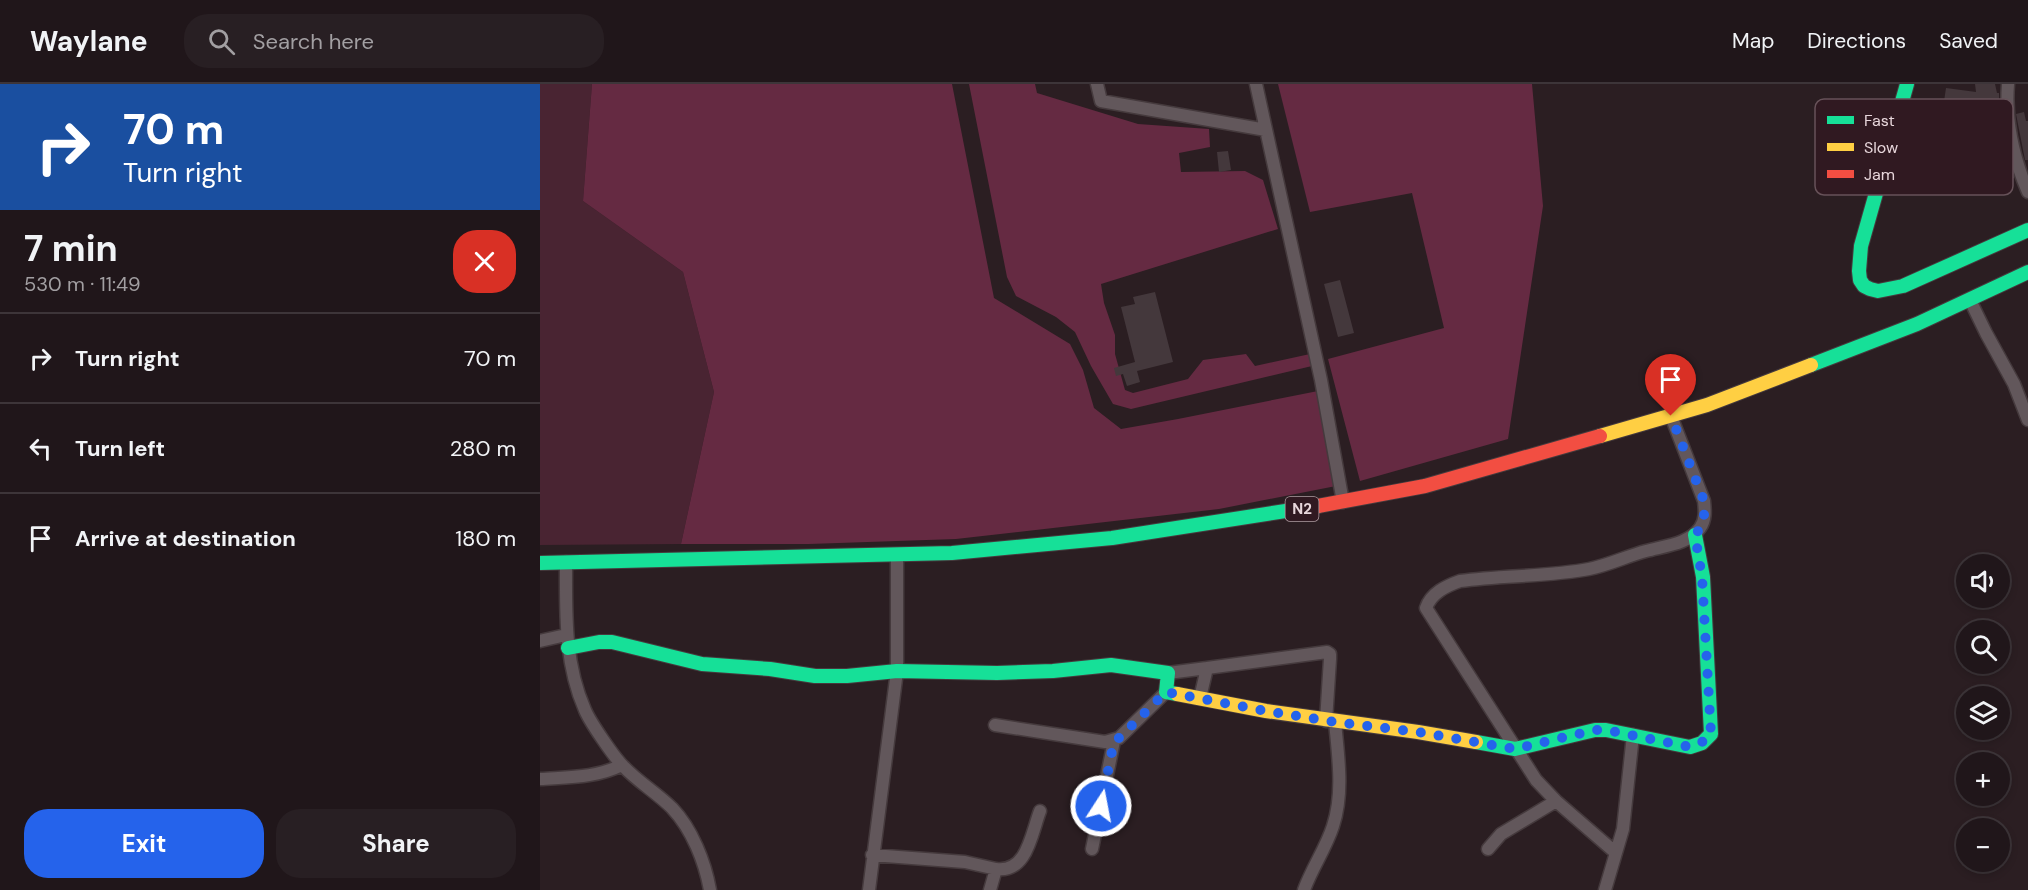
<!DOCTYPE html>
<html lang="en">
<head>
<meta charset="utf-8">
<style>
	body { margin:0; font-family:"DM Sans",sans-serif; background:#281f23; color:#f1f3f6; height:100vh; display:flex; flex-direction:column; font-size:22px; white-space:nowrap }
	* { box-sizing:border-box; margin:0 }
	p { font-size:20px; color:#a29fa2 }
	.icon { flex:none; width:33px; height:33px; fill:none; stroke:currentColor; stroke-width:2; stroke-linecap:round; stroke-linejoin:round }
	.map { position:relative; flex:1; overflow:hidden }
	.side { display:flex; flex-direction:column; background:#20161a; width:540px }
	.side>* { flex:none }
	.hud { background:#1a4fa0; color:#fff; overflow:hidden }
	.fabs { position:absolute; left:1416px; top:470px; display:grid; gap:12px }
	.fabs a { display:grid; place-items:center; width:54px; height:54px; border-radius:50%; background:#20161a; box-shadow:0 3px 9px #0003,0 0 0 2px #3d3539; font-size:30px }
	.pin { position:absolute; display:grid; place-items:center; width:51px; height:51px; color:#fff; margin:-62px -26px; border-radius:50% 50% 50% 0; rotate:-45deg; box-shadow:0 0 6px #0007 }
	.pin .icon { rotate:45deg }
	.me { position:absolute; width:66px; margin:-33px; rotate:11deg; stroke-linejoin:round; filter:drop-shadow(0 0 4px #0008) }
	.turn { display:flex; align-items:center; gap:21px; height:126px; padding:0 24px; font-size:27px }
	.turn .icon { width:78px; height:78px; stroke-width:2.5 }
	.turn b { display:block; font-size:42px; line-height:51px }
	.round { display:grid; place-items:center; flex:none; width:63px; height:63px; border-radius:24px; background:#281f23 }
	.overview { display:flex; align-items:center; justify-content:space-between; height:102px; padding:0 24px }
	h1 { font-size:36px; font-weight:700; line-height:45px }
	.primary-button { display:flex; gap:12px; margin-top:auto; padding:12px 24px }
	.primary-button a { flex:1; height:69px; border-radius:24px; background:#2563eb; color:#fff; font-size:24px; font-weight:700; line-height:69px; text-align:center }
	.primary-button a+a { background:#281f23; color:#f1f3f6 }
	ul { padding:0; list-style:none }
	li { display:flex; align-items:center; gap:18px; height:90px; padding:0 24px; border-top:2px solid #3d3539 }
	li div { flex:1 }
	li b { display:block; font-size:22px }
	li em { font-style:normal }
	header { display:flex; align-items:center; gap:36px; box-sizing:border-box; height:84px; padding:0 30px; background:#20161a; border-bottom:2px solid #3d3539 }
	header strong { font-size:28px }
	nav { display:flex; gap:33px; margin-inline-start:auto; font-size:21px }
	.search { width:420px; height:54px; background:#281f23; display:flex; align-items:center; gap:15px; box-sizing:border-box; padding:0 21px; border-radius:24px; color:#a29fa2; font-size:22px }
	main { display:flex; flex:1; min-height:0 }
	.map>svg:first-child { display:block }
	.green { fill:#492432 }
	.forest { fill:#652a42 }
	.building { fill:#44383c }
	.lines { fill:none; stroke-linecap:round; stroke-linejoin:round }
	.street-casing { stroke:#453a3d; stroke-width:15 }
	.fast-casing { stroke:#453a3d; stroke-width:16 }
	.slow-casing { stroke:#453a3d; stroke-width:16 }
	.jam-casing { stroke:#453a3d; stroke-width:16 }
	.street { stroke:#62575b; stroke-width:12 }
	.fast { stroke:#16e098; stroke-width:14 }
	.slow { stroke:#ffcf43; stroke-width:14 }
	.jam { stroke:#f24e42; stroke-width:14 }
	.route { stroke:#2563eb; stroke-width:10; stroke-dasharray:0 18 }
	.labels { text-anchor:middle; stroke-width:6; stroke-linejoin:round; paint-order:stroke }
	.shield { fill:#301921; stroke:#b09da3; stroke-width:1.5 }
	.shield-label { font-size:15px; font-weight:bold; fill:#e7d6db }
	.key { fill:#301921; stroke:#675259; stroke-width:1.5 }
	.key-label { font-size:16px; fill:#e7d6db }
</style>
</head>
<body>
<header>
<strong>Waylane</strong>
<div class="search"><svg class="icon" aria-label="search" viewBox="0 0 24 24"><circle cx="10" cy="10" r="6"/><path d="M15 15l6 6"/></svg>Search here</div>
<nav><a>Map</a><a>Directions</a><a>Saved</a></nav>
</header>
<main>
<section class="side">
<div class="hud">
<div class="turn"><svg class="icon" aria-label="right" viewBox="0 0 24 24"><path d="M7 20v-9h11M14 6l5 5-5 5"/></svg><div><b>70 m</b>Turn right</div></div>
</div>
<div class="overview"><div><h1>7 min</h1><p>530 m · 11:49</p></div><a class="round" style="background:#d93025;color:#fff"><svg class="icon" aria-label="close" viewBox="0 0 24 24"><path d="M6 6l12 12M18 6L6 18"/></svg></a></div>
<ul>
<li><svg class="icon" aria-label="right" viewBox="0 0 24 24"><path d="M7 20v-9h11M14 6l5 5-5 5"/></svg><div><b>Turn right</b></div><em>70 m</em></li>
<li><svg class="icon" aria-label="left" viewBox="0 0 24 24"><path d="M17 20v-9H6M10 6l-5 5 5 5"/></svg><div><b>Turn left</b></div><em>280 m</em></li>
<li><svg class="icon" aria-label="arrive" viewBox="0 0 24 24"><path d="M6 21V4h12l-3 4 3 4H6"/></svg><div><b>Arrive at destination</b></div><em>180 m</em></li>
</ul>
<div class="primary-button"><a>Exit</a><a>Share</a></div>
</section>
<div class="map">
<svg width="1488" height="806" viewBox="0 0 1488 806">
	<rect width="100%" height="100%" fill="#2b1e22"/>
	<path class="green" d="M0 0H52L43 117 143 188 174 308 141 460 0 461Z"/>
	<path class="forest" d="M52 0H412L454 214 530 260 543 286 554 324 581 345 638 335 778 307 796 402 679 425 416 455 269 460H141L174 308 143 188 43 117Z
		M429 0H495L497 9 598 40 669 45 670 63 639 69 641 88 705 87 723 96 738 145 561 200 564 219 575 251V270L585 306 593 309 648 295 663 276 706 270 715 282 770 270 772 282 591 325 573 320 551 282 535 248 516 233 476 212 467 193Z
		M738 0H992L1003 122 968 355 820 397 788 275 904 244 872 109 770 128Z"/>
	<path class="building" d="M1435 0H1455L1457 9H1459V34L1474 94 1447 101 1444 92 1432 96 1428 77 1414 78 1413 70 1386 72 1387 78 1375 79V72L1371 73 1369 49 1387 48 1391 22 1403 24 1406 4 1436 8Z
		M1484 28 1486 37H1488V76H1485L1476 30Z
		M688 67 691 86 679 88 677 68Z
		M800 196 814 249 798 253 784 200Z
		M615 208 633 278 597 287 600 298 587 302 583 290 576 292 574 284 595 278 581 223 595 220 593 213Z"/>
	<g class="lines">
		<g class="street-casing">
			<path id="street" d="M557 0 561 17 726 46
				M716 0 781 296 803 418
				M1468 0C1465 38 1473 73 1488 108
				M1430 216 1446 249 1474 300 1488 336
				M26 478C26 528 24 579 45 626 50 638 74 673 83 682 98 698 117 709 132 724 152 745 165 778 170 806
				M0 557 26 551
				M628 589 667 584
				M660 614 667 584 787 568 790 570V575L786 637
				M455 641 565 658 579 654 626 608
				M0 695C29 693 56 694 82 681
				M552 765 574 657
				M948 765 961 750 1016 717
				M1076 769 1016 717 996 696 886 524C891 509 906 502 920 497 963 491 1007 493 1049 485 1069 481 1087 472 1106 467 1124 462 1149 460 1160 444 1166 436 1165 426 1164 417L1131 332
				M332 771 425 778 456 785
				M329 806 357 587V471
				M450 806 456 785C487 789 491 751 500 727
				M764 806C772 784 786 764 793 742 804 709 798 671 795 638
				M1065 806 1083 745 1093 651"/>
		</g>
		<g class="fast-casing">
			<path id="fast" d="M1367 0 1321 162 1319 187 1320 196 1324 202 1330 205 1338 207 1363 202 1488 146
				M1271 281 1377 240 1488 188
				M0 479 412 469 572 454 778 422
				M28 564 59 558H72L162 580 230 585 275 592H307L357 587 457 589 513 587 571 581 628 589 626 608 637 610
				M936 658 975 665 1055 646H1066L1150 663 1162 659 1171 650 1163 493 1155 451"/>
		</g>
		<g class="slow-casing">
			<path id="slow" d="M1060 352 1167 321 1271 281
				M637 610 726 627 878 648 936 658"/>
		</g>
		<g class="jam-casing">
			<path id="jam" d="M778 422 885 402 1060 352"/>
		</g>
		<use href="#street" class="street"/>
		<use href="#fast" class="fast"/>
		<use href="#slow" class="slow"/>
		<use href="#jam" class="jam"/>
	</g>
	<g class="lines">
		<path class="route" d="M561 722 574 657 579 654 626 608 726 627 795 638 878 648 975 665 1055 646H1066L1150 663 1162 658 1171 650 1162 493 1155 451C1164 440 1165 431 1164 417L1131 332"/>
	</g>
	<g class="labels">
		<rect class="shield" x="745.5" y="413" width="33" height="24" rx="4.5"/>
		<g class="shield-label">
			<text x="762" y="430">N2</text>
		</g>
	</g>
	<rect x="1275" y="15" width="198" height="96" rx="9" class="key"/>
	<rect x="1287" y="32" width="27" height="8" fill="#16e098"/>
	<rect x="1287" y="59" width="27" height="8" fill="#ffcf43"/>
	<rect x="1287" y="86" width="27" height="8" fill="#f24e42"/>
	<g class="key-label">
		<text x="1324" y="42">Fast</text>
		<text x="1324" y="69">Slow</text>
		<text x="1324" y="96">Jam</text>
	</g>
</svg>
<div class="fabs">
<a><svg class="icon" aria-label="sound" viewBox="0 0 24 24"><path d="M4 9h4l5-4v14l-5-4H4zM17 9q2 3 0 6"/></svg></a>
<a><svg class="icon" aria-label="search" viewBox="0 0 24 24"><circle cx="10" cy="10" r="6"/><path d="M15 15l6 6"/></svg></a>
<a><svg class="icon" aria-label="layers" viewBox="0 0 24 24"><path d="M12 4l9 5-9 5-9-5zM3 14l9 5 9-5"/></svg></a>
<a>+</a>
<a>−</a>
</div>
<div class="pin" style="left:1131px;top:332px;background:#d93025"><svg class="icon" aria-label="arrive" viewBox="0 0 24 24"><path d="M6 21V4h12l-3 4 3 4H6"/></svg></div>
<svg class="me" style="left:561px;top:722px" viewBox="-20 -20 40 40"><circle r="17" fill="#2563eb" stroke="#fff" stroke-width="3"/><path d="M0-11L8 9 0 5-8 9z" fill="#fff"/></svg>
</div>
</main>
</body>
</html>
